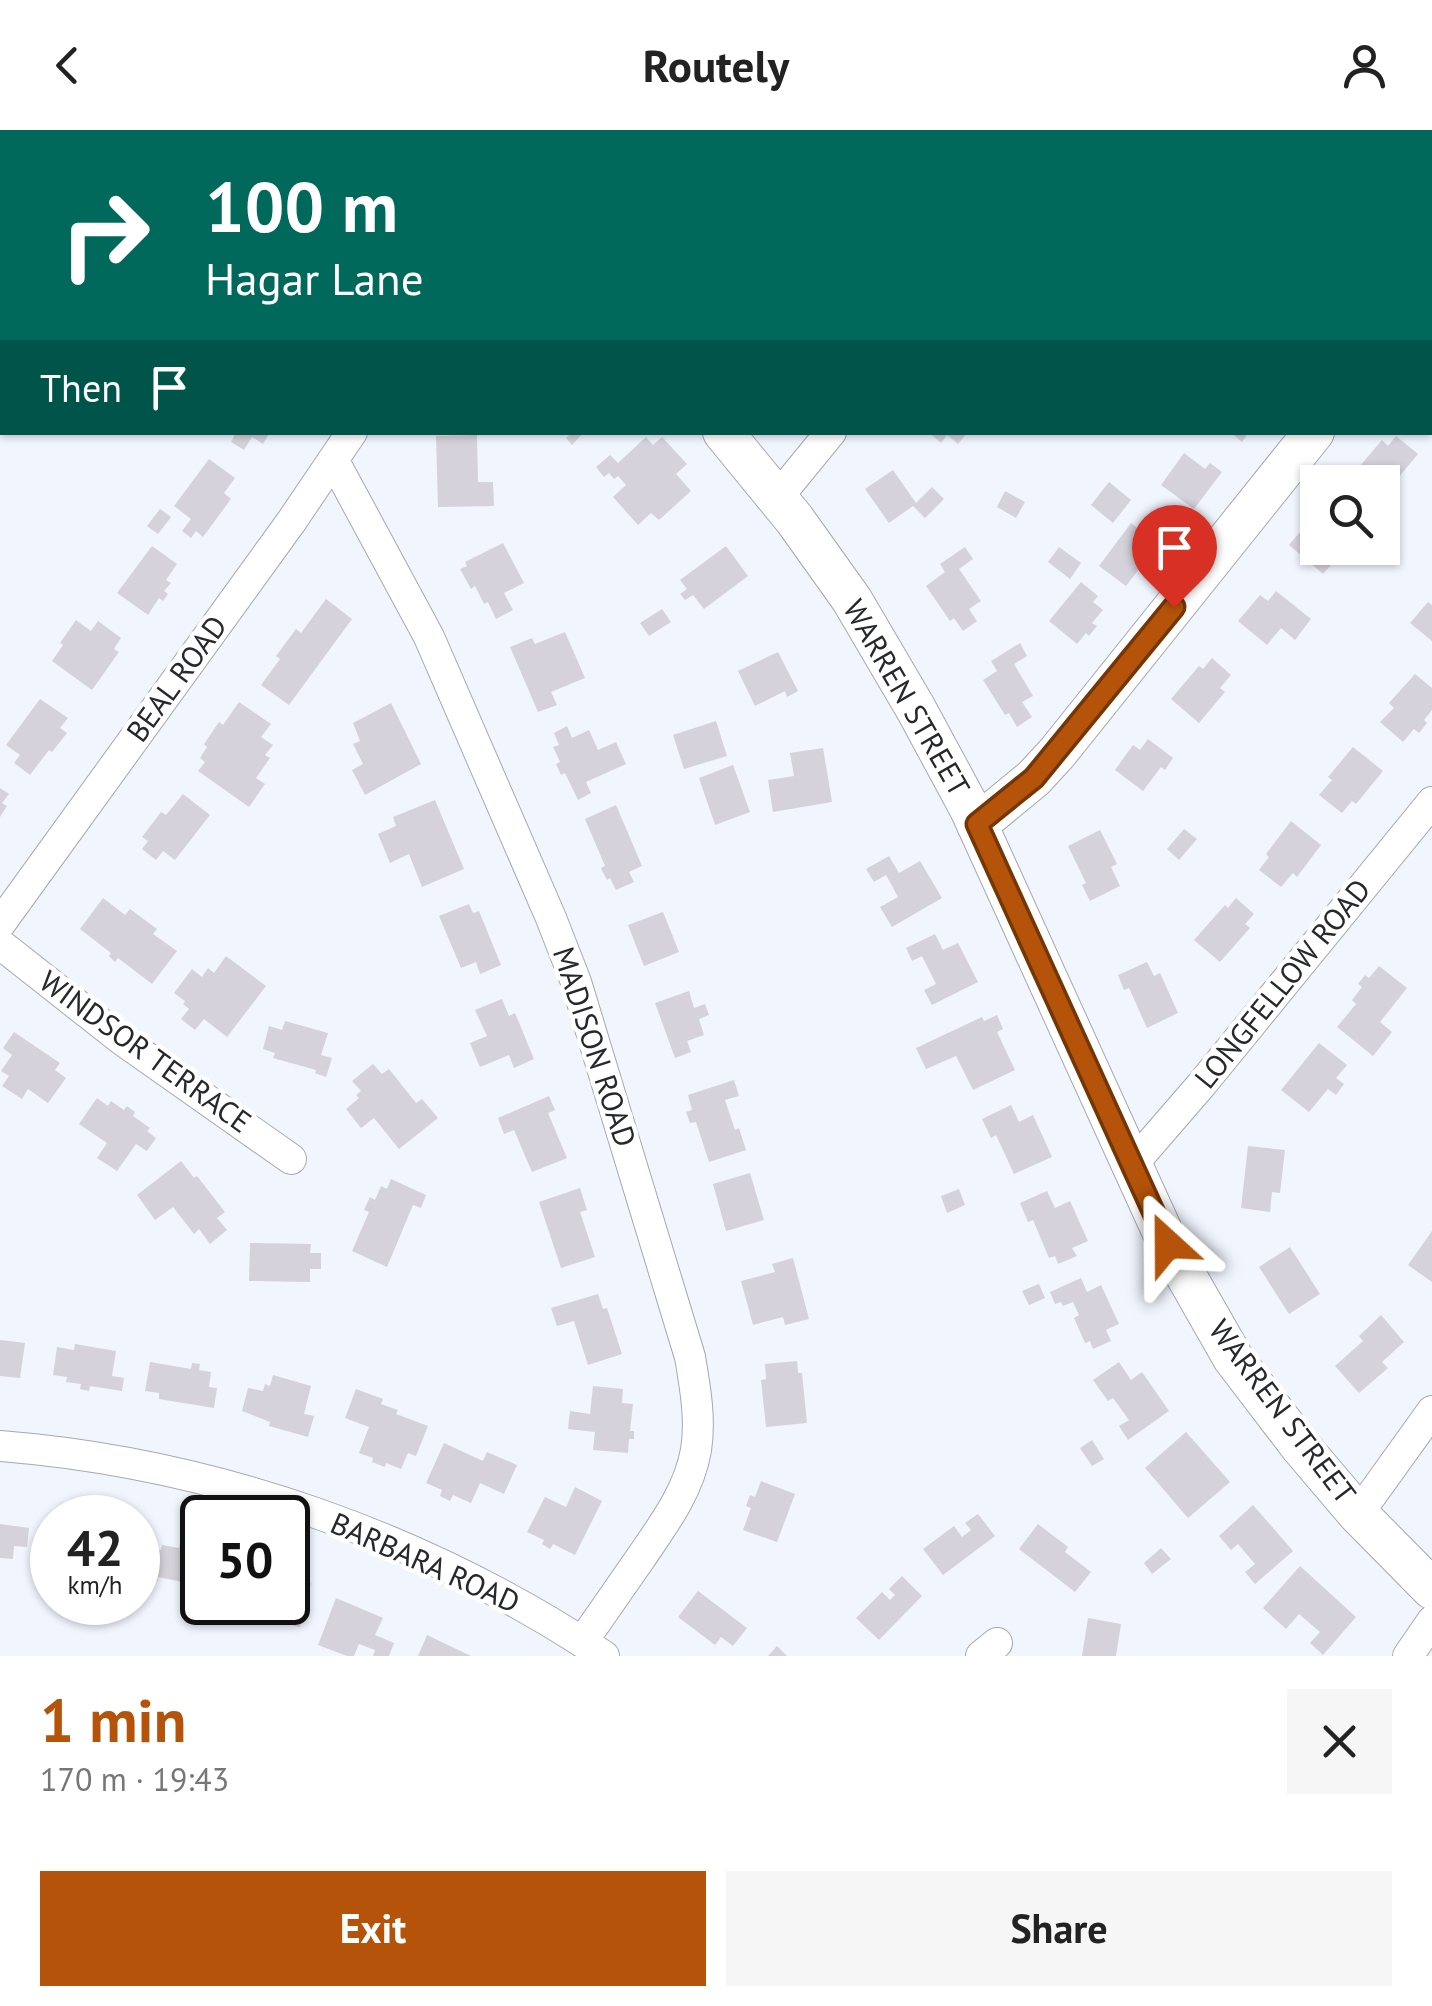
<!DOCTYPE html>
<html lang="en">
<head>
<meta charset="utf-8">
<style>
	body { margin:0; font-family:"PT Sans",sans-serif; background:#f6f6f6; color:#222; height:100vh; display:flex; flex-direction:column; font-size:38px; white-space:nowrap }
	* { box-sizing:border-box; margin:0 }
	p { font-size:32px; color:#767676 }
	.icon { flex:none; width:55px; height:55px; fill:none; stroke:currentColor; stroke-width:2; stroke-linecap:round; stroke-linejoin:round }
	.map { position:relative; height:1526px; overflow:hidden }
	.drawer { display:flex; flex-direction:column; background:#fff; flex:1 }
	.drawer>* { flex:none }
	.top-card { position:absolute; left:0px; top:0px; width:1432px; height:305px; box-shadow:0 2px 8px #0004; background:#00695c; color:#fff; overflow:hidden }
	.tools { position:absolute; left:1300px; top:335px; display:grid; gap:20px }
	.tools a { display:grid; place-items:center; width:100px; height:100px; border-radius:0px; background:#fff; box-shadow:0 2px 8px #0004; font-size:50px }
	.speed { position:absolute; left:30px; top:1365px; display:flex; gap:20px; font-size:50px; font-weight:700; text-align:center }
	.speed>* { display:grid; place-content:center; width:130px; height:130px; border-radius:50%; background:#fff; box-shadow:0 2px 8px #0004; line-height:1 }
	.speed small { font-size:25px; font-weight:400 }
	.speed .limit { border:5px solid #111; border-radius:15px; background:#fff; color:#111 }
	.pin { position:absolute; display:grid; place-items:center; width:85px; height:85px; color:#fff; margin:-102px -42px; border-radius:50% 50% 50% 0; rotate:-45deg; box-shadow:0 0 10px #0007 }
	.pin .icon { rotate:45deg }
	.me { position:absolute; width:110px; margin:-55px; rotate:336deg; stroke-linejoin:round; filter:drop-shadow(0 0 8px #0008) }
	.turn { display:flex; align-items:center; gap:35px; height:210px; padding:0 40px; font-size:45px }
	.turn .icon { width:130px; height:130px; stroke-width:2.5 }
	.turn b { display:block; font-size:70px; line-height:85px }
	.then { display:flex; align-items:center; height:95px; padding:0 40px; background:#0003; gap:20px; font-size:38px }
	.round { display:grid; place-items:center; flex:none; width:105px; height:105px; border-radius:0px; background:#f6f6f6 }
	.overview { display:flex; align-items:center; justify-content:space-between; height:170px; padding:0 40px }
	h1 { font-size:60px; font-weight:600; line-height:75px; color:#b45309 }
	.primary-button { display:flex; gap:20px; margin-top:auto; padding:20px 40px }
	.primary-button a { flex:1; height:115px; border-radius:0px; background:#b45309; color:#fff; font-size:40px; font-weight:600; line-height:115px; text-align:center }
	.primary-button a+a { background:#f6f6f6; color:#222 }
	header { display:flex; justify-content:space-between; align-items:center; height:130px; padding:0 40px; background:#fff; font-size:45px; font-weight:600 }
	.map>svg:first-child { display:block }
	.building { fill:#d5d2db }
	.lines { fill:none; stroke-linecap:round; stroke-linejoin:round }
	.street-casing { stroke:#a4a8b1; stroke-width:32 }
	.secondary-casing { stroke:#a4a8b1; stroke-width:42 }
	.street { stroke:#fff; stroke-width:30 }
	.secondary { stroke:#fff; stroke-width:40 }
	.route-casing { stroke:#753606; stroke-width:25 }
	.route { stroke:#b45309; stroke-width:18 }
	.labels { text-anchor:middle; stroke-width:9; stroke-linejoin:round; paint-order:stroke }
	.street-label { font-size:30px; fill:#27282c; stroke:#fff }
</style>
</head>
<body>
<header><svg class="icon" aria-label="back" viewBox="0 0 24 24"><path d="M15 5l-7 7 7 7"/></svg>Routely<svg class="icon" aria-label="person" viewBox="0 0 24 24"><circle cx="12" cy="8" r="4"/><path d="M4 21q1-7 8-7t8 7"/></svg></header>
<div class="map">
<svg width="1432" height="1526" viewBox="0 0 1432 1526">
	<rect width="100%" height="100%" fill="#f1f5fe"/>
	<path class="building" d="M236 302H270L263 314 252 307 244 320 231 312Z
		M572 302H584L572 315 566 308Z
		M928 302H968L958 314 947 305 941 313Z
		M1230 302H1249L1242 312Z
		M477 305 478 352H493L494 376 438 377 436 306Z
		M1396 306 1418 324 1388 360 1382 352 1360 336 1382 310 1388 316Z
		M646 307 653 315 662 307 687 334 676 344 691 361 659 390 651 383 638 395 613 367 626 355 618 346 614 349 609 343 604 347 596 337 610 325 618 333Z
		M1184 323 1205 339 1210 333 1222 342 1194 379 1161 355Z
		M209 329 235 348 224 363 231 369 203 407 196 401 191 408 182 401 191 389 174 376Z
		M893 340 916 373 932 357 944 369 925 388 913 376 889 393 865 359Z
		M1109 352 1131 370 1113 393 1091 375Z
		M1005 361 1025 372 1016 388 997 377Z
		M160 379 171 387 158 404 147 396Z
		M1318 381V418H1346L1323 444 1289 415Z
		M1131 393 1147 406 1141 414 1152 422 1126 456 1099 436Z
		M503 413 524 453 504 463 513 480 496 489 488 472 484 474 475 456 471 459 460 439 467 436 465 432Z
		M152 416 177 434 166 450 171 453 164 461 168 464 163 471 159 468 148 485 117 463Z
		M726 416 748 446 704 479 693 465 685 470 680 464 687 459 680 450Z
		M965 417 973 429 959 439 981 471 969 479 977 491 963 501 954 488 950 491 926 456 945 442 940 434Z
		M1059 417 1081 433 1070 449 1048 432Z
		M1081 452 1098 466 1093 472 1103 480 1092 493 1097 496 1089 506 1086 503 1077 514 1049 491Z
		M1276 461 1311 489 1295 510 1281 498 1267 515 1238 491 1260 465 1268 471Z
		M326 469 352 489 289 575 261 555 280 529 276 526 296 499 301 503Z
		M1428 472 1432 475V511L1410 493Z
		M662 479 671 492 649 506 640 493Z
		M76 490 91 501 98 491 121 508 114 519 119 522 92 560 52 531 63 515 60 513Z
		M565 502 585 548 551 562 557 575 538 582 510 517 532 508 535 514Z
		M1020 513 1027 526 1014 534 1033 566 1022 572 1032 587 1017 597 1009 583 1005 585 983 550 997 541 991 531Z
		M778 522 798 561 787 567 785 561 755 576 738 541Z
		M1212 528 1231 545 1220 558 1225 562 1199 593 1171 569 1199 536 1203 539Z
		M1415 544 1432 558V580L1424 590 1427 593 1419 603 1414 599 1403 612 1380 592 1394 578 1389 573Z
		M40 569 68 588 60 598 67 603 52 622 49 620 30 645 14 633 20 625 6 615Z
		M239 572 271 594 261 607 273 615 265 625 270 628 256 648 265 654 249 677 198 641 205 632 200 628 207 617 204 614 219 592 223 595Z
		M391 573 421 634 365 665 352 640 363 634 353 614 360 611 353 593Z
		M716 591 727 626 684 639 673 605Z
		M567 596 572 608 589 600 598 620 616 612 626 634 586 652 591 663 578 670 565 643 561 645 556 634 560 632 553 617 559 615 554 603Z
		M1148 609 1173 628 1165 640 1161 637 1143 661 1115 640 1133 615 1140 620Z
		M1353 617 1383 641 1356 674 1352 671 1342 683 1319 665 1332 650 1328 647Z
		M823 618 832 672 773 682 768 650 794 646 790 623Z
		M733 635 750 682 715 695 699 648Z
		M0 658 9 664 2 673 7 676 0 687Z
		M183 664 210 685 175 730 163 721 156 730 142 719 148 711 142 707 161 682 166 685Z
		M435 670 464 739 422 757 409 724 390 733 378 704 396 696 393 687Z
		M616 675 642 736 629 742 634 752 616 760 610 748 607 750 601 738 605 736 585 689Z
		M1291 691 1321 715 1297 747 1293 743 1281 757 1259 740 1269 727 1266 724Z
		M1184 699 1197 709 1179 730 1167 719Z
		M1100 700 1117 734 1111 737 1120 756 1090 771 1082 755 1086 753 1068 716Z
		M889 726 899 743 920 731 942 768 892 797 880 777 898 767 886 745 874 752 866 739Z
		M103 768 125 785 130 779 157 799 153 804 177 821 152 854 118 828 115 832 109 826 111 823 80 799Z
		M1236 768 1254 784 1245 794 1250 798 1220 832 1194 810 1225 775 1228 778Z
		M469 774 473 783 479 781 501 835 480 844 476 832 461 838 439 786Z
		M663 782 679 822 644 836 628 795Z
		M935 804 943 820 958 813 978 852 932 875 924 860 936 854 922 826 912 831 906 818Z
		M226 826 266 856 227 907 204 889 195 900 181 889 189 879 183 874 185 871 174 863 192 839 202 847 208 838 214 843Z
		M1147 832 1154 846 1160 843 1178 883 1147 898 1129 858 1124 860 1118 845Z
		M1379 836 1407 858 1380 892 1392 902 1373 926 1337 897 1356 874 1352 870 1362 857 1358 854 1365 845 1369 848Z
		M689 861 694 878 705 874 709 885 699 889 704 905 687 911 691 922 675 928 655 873Z
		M502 869 509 886 515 883 534 929 514 938 509 925 480 937 470 913 487 906 475 880Z
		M997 885 1003 899 997 902 1015 940 973 960 956 926 926 939 916 918 982 887 984 891Z
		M285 891 328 903 321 925 332 928 326 947 315 943 316 940 273 928 275 923 263 919 269 896 282 900Z
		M14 902 60 933 55 940 66 948 48 973 28 959 22 969 2 956 9 946 1 941 12 925 3 918Z
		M1319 913 1347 935 1336 948 1344 954 1336 965 1328 959 1309 982 1281 960Z
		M373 934 382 944 389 939 416 973 422 969 438 988 399 1019 374 988 361 998 346 979 359 968 356 965 361 961 352 951Z
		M734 950 739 966 725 970 735 1000 739 998 746 1020 709 1032 696 992 690 993 686 982 692 980 688 965Z
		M549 966 555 980 548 983 567 1028 532 1042 514 1000 504 1004 498 988Z
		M97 968 108 976 111 971 124 980 127 976 135 982 133 986 150 998 147 1001 156 1008 147 1021 136 1014 117 1041 97 1028 107 1013 79 994Z
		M1011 975 1019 992 1033 985 1052 1027 1014 1044 996 1005 991 1008 982 989Z
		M1248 1016 1285 1020 1280 1063 1272 1062 1270 1082 1241 1078Z
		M181 1031 194 1048 197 1046 225 1082 217 1088 227 1100 210 1114 199 1099 194 1104 173 1077 155 1090 137 1065Z
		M750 1043 764 1090 726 1101 713 1054Z
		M391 1049 426 1065 421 1078 413 1075 387 1137 352 1121 369 1082 364 1080 370 1067 375 1070 381 1056 387 1059Z
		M580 1058 587 1080 580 1082 595 1127 561 1138 539 1072Z
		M959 1059 965 1075 947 1083 941 1066Z
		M1047 1061 1055 1078 1070 1071 1088 1111 1072 1118 1077 1126 1058 1134 1055 1126 1049 1128 1033 1090 1028 1092 1020 1073Z
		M1432 1101V1152L1408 1135Z
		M250 1113 311 1114 310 1123H321V1139H310V1152L249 1151Z
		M1290 1117 1320 1164 1289 1184 1259 1137Z
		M793 1128 809 1189 785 1195 783 1187 753 1195 741 1151 775 1142 772 1134Z
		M1081 1148 1087 1162 1101 1155 1119 1194 1106 1200 1111 1211 1093 1219 1090 1211 1085 1213 1074 1188 1079 1185 1073 1172 1063 1176 1061 1172 1055 1174 1050 1162Z
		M1039 1154 1045 1168 1029 1175 1022 1161Z
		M598 1164 603 1179 607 1178 622 1224 588 1235 574 1191 557 1196 551 1178Z
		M1381 1185 1404 1212 1382 1232 1388 1238 1359 1263 1335 1236 1363 1211 1359 1206Z
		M0 1210 25 1213 20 1248 0 1246Z
		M75 1214 116 1221 112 1246 124 1248 122 1261 90 1256 89 1261 80 1259 81 1254 66 1252 67 1247 53 1245 57 1217 74 1220Z
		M797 1231 798 1243H802L807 1293 766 1297 761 1250 766 1249 765 1234Z
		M150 1232 191 1239 192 1233 200 1234 199 1240 211 1242 209 1257 217 1258 214 1278 159 1269V1263L145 1261Z
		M1119 1232 1131 1250 1142 1242 1169 1281 1128 1310 1119 1296 1129 1290 1113 1268 1108 1271 1093 1250Z
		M273 1245 311 1256 304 1284 314 1286 308 1307 269 1296 270 1292 242 1281 248 1258 263 1261 265 1254 270 1256Z
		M593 1256 623 1259 622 1273 633 1274 630 1301H634V1309H629L628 1323 593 1320 595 1302 568 1299 570 1281 590 1284Z
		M356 1259 383 1269 381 1274 398 1280 396 1284 428 1296 416 1326 408 1323 401 1339 386 1333 385 1337 372 1332 373 1328 359 1323 369 1297 345 1288Z
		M1186 1302 1230 1352 1188 1388 1145 1338Z
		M1092 1310 1104 1329 1092 1336 1080 1318Z
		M444 1313 483 1331 487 1322 517 1335 504 1364 480 1353 471 1373 453 1365 450 1371 440 1366 442 1360 426 1353Z
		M761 1351 795 1364 777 1412 743 1400 751 1378 746 1376 750 1365 755 1367Z
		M575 1357 602 1371 575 1425 553 1414 550 1419 542 1414 544 1410 527 1402 545 1367 566 1377Z
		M1253 1375 1293 1421 1255 1454 1245 1442 1255 1434 1238 1414 1231 1420 1219 1406Z
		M978 1384 995 1406 943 1445 923 1419 954 1396 962 1407 971 1400 965 1393Z
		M0 1394 29 1398 27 1417 14 1416 13 1429 0 1428Z
		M1038 1394 1068 1417 1065 1422 1091 1442 1075 1462 1019 1419Z
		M180 1414 189 1415 188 1420 202 1422V1456L158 1447 157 1452 141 1449 147 1417 161 1420 162 1415 179 1418Z
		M1161 1418 1171 1429 1152 1444 1144 1433Z
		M1300 1436 1356 1487 1323 1525 1310 1513 1320 1502 1299 1484 1286 1499 1263 1478Z
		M902 1446 922 1466 879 1510 856 1488 882 1462 890 1470 895 1465 889 1459Z
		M288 1447 311 1453 300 1497 281 1492 283 1486 256 1479 254 1488 225 1480 227 1472H288Z
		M698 1461 747 1498 733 1516 721 1507 715 1515 678 1487Z
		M336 1468 383 1488 375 1505 394 1513 389 1526H373L375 1520 359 1514 354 1526H347L318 1515Z
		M1088 1488 1121 1494 1116 1526H1082Z
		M427 1505 471 1526H418Z
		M777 1516 787 1526H768Z"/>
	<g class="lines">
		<g class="street-casing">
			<path id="street" d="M587 2 589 0
				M1071 2 1073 0
				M334 331 429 507 551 788 576 852 690 1227C695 1257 701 1289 696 1320 689 1361 663 1395 640 1429 621 1456 602 1484 582 1512
				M777 368 831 302
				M0 794 291 392 352 302
				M0 814 122 910 291 1029
				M1132 1035 1202 954 1432 672
				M0 1316C214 1333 425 1407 604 1526
				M1358 1384 1432 1281
				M981 1526 997 1513
				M1408 1526 1432 1491"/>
		</g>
		<g class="secondary-casing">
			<path id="secondary" d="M417 0 419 2
				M95 2 97 0
				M0 125 2 122
				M1430 158 1432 156
				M723 302 795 390 852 470 916 579 970 679 1168 1114 1233 1228 1301 1317 1358 1384 1432 1459
				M977 695 1034 648 1057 623 1314 302"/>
		</g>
		<use href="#street" class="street"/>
		<use href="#secondary" class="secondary"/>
	</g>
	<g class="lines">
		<g class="route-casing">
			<path id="route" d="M1168 1114 977 694 1034 648 1174 477"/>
		</g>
		<use href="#route" class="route"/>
	</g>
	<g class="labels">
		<g class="street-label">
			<text transform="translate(177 549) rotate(-54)" y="10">BEAL ROAD</text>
			<text transform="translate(906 568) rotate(60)" y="10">WARREN STREET</text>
			<text transform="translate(1283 854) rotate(-51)" y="10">LONGFELLOW ROAD</text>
			<text transform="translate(594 917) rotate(72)" y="10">MADISON ROAD</text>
			<text transform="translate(145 922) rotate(36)" y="10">WINDSOR TERRACE</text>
			<text transform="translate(1282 1282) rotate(53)" y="10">WARREN STREET</text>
			<text transform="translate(425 1433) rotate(24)" y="10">BARBARA ROAD</text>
		</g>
	</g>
</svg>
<div class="tools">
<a><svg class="icon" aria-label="search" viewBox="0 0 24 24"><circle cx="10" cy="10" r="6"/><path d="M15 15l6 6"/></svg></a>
</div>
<div class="speed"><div>42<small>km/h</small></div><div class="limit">50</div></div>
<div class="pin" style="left:1174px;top:477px;background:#d93025"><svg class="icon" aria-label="arrive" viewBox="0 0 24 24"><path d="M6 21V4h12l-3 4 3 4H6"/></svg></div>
<svg class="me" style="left:1168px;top:1114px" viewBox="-20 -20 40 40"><path d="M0-17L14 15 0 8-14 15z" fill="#b45309" stroke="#fff" stroke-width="4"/></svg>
<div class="top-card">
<div class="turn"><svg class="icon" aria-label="right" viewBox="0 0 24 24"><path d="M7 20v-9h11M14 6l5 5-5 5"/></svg><div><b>100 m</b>Hagar Lane</div></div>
<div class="then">Then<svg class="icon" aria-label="arrive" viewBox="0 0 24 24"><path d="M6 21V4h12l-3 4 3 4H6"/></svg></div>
</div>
</div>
<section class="drawer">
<div class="overview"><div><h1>1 min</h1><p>170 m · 19:43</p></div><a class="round"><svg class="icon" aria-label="close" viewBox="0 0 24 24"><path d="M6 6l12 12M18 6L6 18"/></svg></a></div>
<div class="primary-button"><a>Exit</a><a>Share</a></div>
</section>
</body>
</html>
